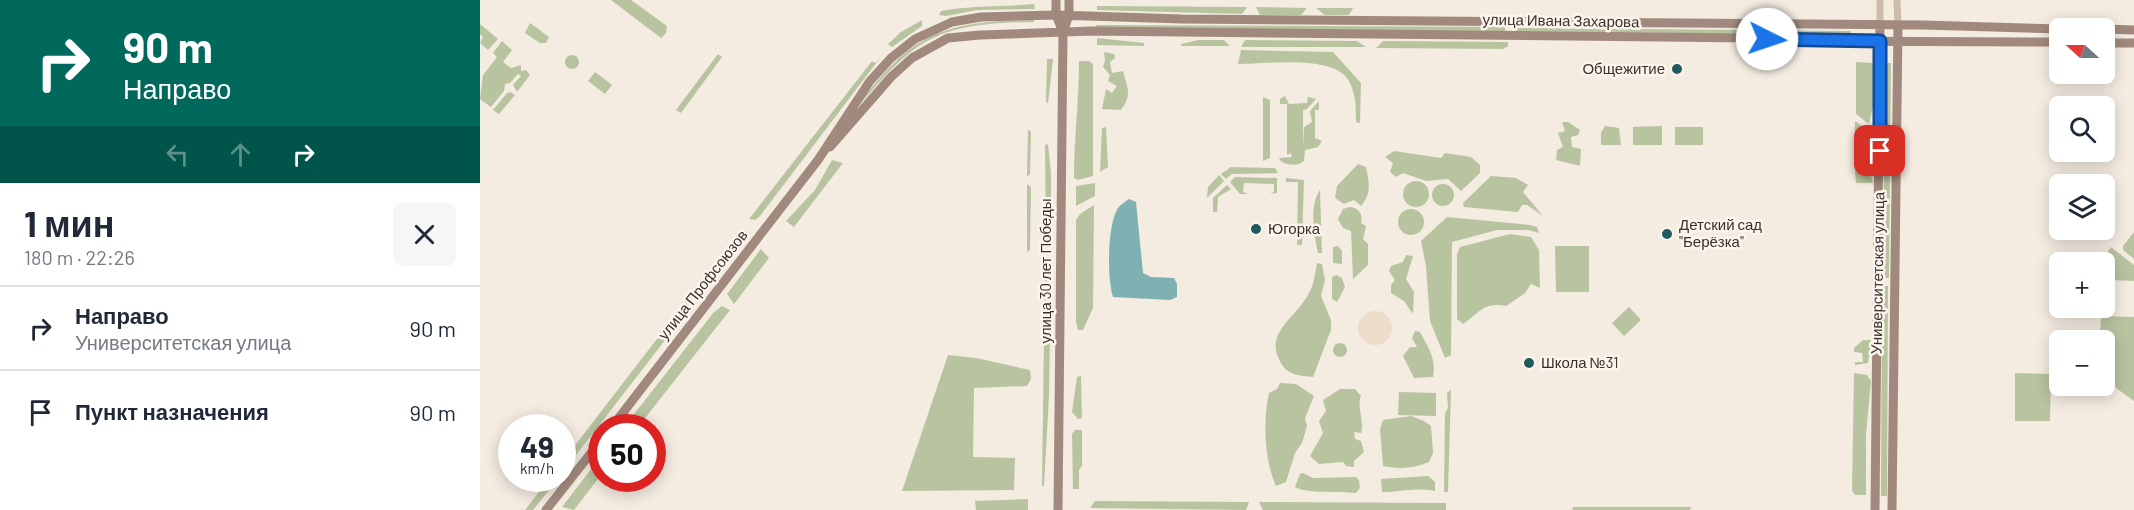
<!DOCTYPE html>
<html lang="ru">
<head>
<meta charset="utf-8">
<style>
	body { margin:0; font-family:Barlow,sans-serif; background:#f6f6f7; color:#1f2937; height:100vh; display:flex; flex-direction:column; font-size:22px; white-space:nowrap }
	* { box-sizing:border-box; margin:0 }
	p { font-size:20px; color:#747a83 }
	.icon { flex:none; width:33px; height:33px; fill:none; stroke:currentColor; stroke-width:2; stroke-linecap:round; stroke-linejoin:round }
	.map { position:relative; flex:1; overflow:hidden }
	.sheet { display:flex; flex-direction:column; background:#fff; width:480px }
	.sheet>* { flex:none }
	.top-card { background:#00695c; color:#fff; overflow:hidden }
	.needle { width:39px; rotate:291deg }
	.controls { position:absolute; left:1569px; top:18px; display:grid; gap:12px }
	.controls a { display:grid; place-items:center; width:66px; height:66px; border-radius:9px; background:#fff; box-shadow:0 3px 15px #0003; font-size:30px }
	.speed { position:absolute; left:18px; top:414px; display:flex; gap:12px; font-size:30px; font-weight:700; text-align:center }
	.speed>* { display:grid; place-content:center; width:78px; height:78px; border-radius:50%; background:#fff; box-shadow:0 3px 15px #0003; line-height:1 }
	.speed small { font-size:15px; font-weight:400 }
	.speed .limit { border:9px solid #d22; background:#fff; color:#111 }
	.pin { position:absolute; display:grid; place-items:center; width:51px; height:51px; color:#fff; margin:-26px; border-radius:12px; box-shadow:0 3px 9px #0006 }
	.me { position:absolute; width:66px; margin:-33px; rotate:94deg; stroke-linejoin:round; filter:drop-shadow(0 0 4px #0008) }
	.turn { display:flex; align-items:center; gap:21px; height:126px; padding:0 24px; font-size:27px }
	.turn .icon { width:78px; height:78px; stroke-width:2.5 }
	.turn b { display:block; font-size:42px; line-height:51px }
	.lanes { display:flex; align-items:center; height:57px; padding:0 24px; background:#0003; justify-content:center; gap:30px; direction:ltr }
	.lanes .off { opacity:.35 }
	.round { display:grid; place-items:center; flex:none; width:63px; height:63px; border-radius:9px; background:#f6f6f7 }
	.summary { display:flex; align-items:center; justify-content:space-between; height:102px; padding:0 24px }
	h1 { font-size:36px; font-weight:700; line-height:45px }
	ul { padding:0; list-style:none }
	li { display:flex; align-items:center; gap:18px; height:84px; padding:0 24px; border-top:2px solid #e0e1e3 }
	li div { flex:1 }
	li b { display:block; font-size:22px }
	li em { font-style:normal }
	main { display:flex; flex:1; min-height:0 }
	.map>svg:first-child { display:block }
	.green { fill:#b8c4a0 }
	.plaza { fill:#ecdcc8 }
	.water { fill:#7fb0b2 }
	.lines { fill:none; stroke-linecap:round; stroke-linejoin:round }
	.street { stroke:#cdbbac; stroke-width:7 }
	.secondary { stroke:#a18a7d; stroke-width:9 }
	.route-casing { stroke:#114b97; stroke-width:15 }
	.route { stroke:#1a73e8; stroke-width:10 }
	.poi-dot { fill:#1f5a5e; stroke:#fbf5ee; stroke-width:2 }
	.labels { text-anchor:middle; stroke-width:5; stroke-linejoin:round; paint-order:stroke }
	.street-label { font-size:15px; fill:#3b302b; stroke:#fbf5ee }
	.poi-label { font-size:15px; fill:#3b302b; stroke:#fbf5ee; text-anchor:start }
</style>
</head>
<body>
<main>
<section class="sheet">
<div class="top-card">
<div class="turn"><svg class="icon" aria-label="right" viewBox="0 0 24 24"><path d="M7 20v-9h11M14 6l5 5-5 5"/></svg><div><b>90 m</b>Направо</div></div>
<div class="lanes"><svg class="icon off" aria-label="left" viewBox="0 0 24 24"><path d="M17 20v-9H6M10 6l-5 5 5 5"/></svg><svg class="icon off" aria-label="ahead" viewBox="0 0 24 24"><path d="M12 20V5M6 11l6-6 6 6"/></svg><svg class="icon" aria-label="right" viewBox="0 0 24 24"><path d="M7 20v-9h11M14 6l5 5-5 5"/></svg></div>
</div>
<div class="summary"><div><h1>1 мин</h1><p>180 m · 22:26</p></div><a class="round"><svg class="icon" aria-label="close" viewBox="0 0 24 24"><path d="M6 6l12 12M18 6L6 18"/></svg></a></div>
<ul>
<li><svg class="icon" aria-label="right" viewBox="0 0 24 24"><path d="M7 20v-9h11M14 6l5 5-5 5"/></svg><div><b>Направо</b><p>Университетская улица</p></div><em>90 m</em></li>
<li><svg class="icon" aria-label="arrive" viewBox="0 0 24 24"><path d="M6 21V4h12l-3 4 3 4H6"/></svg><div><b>Пункт назначения</b></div><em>90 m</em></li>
</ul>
</section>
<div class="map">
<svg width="1654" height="510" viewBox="0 0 1654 510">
	<rect width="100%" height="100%" fill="#f4ebe1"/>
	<path class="green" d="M131 0H151L187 26 186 33 181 38Z
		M554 4 555 9 497 10 466 16 459 15 461 11C492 5 523 7 554 4Z
		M617 6 767 7 762 14 617 10Z
		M776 7 827 8 821 15H780Z
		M836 8H873L869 15H845Z
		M442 20V26L412 47 408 44 421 32Z
		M554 20V22C450 23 433 41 368 119 427 38 453 21 554 20Z
		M50 23 69 37 66 43H60L45 33Z
		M0 24 18 39 8 50 0 43 3 37 0 34Z
		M616 25 1025 27V31L617 28Z
		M1036 28 1371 31V35L1036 31Z
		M617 38 664 43V46L617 45Z
		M718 40H744L750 46H701V44Z
		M765 40 877 41 886 47H761Z
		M22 41 32 50 23 62 31 68 41 65V71L46 70 50 75 37 92 33 85 41 76 38 74 30 83 25 84 24 91 11 107 0 99 3 75 17 57 13 53Z
		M903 41 1028 42V46L1023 49 896 48Z
		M761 50 853 52 881 83 880 123 876 122C876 108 876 94 869 81 854 54 786 64 758 64Z
		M624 52 634 54 635 58 630 62 632 73 643 71C647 88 653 94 641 110L622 109 626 89 632 93 637 86 628 81 630 75 623 67 625 61Z
		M238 54 242 57 201 113 196 110Z
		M85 62a7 7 0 1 1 14 0a7 7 0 1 1-14 0Z
		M400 58 280 216 275 220 269 219 392 61 395 63Z
		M567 59H573L568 104 566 101Z
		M599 61H609L613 64V176L598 180 594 178C594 139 599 101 599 61Z
		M1376 62 1394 63V102L1389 124 1376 114Z
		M1405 63H1411L1409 278H1403Z
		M115 72 132 85 125 94 108 81Z
		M31 92 35 95 19 114 13 110 27 93Z
		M805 96 809 104 827 103 828 97 836 99 827 109 823 110V148L824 127 832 122 830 111 839 101V110H835V138L842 141 838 147 825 150 824 161C819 166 805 166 800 160L799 158 812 157 811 153 807 155V104H800V99Z
		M783 97 790 100V158L783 161Z
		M1375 121 1385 128 1384 155 1374 164Z
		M1082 122H1088L1100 130 1098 135 1091 137 1092 147 1101 149 1100 166 1076 160 1077 150 1083 147 1078 133 1085 131Z
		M1125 126 1139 128 1141 145H1121V133Z
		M1182 126V145H1153V127Z
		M626 127 628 167 620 172 622 128Z
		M1195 127H1223V145H1195Z
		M548 129 551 132 550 174 547 177Z
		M568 144 571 173V245L566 249 565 145Z
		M914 151 961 158 965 153 991 157 1000 165V173L981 191 968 179 946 181 923 173 916 177 910 172 913 163 905 157Z
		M352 160 363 163 314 227 306 221 335 190Z
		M1383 163H1388L1393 183H1376L1375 171Z
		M878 164 886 167C889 183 892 193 881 206L874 200 864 204 855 198 857 186Z
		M751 167 795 168 798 173 752 174 746 179 741 174Z
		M739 175 744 181 727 198 728 187Z
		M1011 176 1036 178 1048 185 1043 192 1063 216 1047 205H1042L1038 212 984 207 983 203Z
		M755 177 797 178V193L790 194 794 192V184L764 183 763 192 768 194H760L750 182Z
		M806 178 824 180 822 245H817L818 182H806Z
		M923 194a13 13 0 1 1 26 0a13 13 0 1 1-26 0Z
		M615 183V196L596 206V186Z
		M547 184 551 187 550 250 547 252Z
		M952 195a11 11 0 1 1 22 0a11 11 0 1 1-22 0Z
		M747 185 751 189 738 197 737 212H733V198Z
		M840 190 842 253H838C834 235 829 205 840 190Z
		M614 205 613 308 603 330H598L596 322V220L600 214Z
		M870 207C879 208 883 214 881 223L886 226 883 239 888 244V265L873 279 871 231 863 228 858 219 863 209Z
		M918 222a13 13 0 1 1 26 0a13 13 0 1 1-26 0Z
		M967 217 1050 225 1057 227 1059 233 1048 230H1017L972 242 971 355 965 358 950 321 946 266 941 241Z
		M1654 232V259L1643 250V246Z
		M1030 234 1051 237 1059 250 1060 288 1051 284 1045 293 1026 306C1003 302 1001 312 983 324L977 319V254L980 247Z
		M858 246 862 251V264L853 263V247Z
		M1075 246H1109V292H1076Z
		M1631 247 1654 265V281L1628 280 1625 275 1624 262H1620Z
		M281 249 289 258 254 304 247 294Z
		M926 255 933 256 926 279 934 292 933 314 924 301 911 293V285L915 280 909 271 911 266 923 262Z
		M565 261 571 265 569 396 564 486H562Z
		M837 263 842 264 845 280 841 296 851 320V330L833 377C821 376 807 375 801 363 783 333 815 319 828 295 834 285 835 274 837 263Z
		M857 275 862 278 865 287 857 302 852 299V277Z
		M220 283 206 313 83 472V461Z
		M1402 286H1408L1407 496H1401Z
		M242 306 250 310 158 427H144L234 312Z
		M1149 307 1161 320 1144 336 1132 323Z
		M1621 316 1654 317V401L1625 380 1624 340H1620Z
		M935 331 940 332C948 347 957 360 953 377L934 378 923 356 930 347H937L932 338Z
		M1383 340H1391L1388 363 1375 365V362H1383L1382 353 1374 352V348Z
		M853 350a7 7 0 1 1 14 0a7 7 0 1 1-14 0Z
		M468 355 496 358 550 370 551 379 547 386 494 388 493 457 535 458 534 490 422 491Z
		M1374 373 1387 375 1391 381 1386 434V495H1375L1372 490Z
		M1535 373 1571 374 1570 421H1535Z
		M601 376 602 418 598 419 592 412 597 377Z
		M800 383 816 384 834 396 825 418 827 426 822 443 815 453 806 482 796 486C784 459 783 421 789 393L797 389Z
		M860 389H875L881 396C876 408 885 420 881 433L874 432 875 439 881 441 884 452 874 461V467L866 466 863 462 839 464 830 456 843 433 839 421 846 411 843 400Z
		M971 390 968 492H964L965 413 968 408 967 393Z
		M919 392 956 393V416L918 415Z
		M931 416 944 421 951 426 953 453 949 462C933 469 919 469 903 466L900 429 903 420Z
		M595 430H602V466L599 470V489H593L592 434Z
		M121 456V475L94 510 82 507Z
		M823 473 833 478 876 477 879 480 880 488 876 493C859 491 826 494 815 487L820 474Z
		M948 476 955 482V491C936 487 921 492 902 492L901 479Z
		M69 479H78L53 510H45Z
		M548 499V510H496L495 501Z
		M615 501 769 502 766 510 610 508Z
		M779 502 966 503V510H783Z
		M1092 507H1211L1210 510H1093Z"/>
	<path class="plaza" d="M878 328a17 17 0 1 1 34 0a17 17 0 1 1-34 0Z"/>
	<path class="water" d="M649 199 656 202 663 273 671 277 694 278 697 284V297L690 300 633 297C627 278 627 225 638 208 641 204 645 202 649 199Z"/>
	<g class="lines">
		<path class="street" d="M1417 0 1418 25
			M1400 26V0"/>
		<path class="secondary" d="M576 0V15L583 32
			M1624 29 1654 30
			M1624 43H1654
			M350 147 411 77 432 58 468 38 500 35 612 31 1271 38 1319 41 1580 42
			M131 428 338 160 390 81 411 58 435 39 472 22 501 17 576 15 702 19 1443 25 1580 29
			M66 510 122 439
			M578 510 583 32 589 15V0
			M1395 510 1400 26
			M1412 510 1418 25"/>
	</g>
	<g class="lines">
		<g class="route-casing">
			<path id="route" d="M1287 39 1400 41V151"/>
		</g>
		<use href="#route" class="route"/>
	</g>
	<g class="poi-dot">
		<circle cx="1197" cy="69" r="6"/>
		<circle cx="776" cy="229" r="6"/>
		<circle cx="1187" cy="234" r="6"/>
		<circle cx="1049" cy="363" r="6"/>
	</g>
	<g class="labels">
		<g class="street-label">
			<text transform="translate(1081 21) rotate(1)" y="5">улица Ивана Захарова</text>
			<text transform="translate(566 271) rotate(-90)" y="5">улица 30 лет Победы</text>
			<text transform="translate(1398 273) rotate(-89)" y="5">Университетская улица</text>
			<text transform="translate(223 285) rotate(-52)" y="5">улица Профсоюзов</text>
		</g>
		<g class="poi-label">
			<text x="1185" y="74" text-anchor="end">Общежитие</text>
			<text x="1199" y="230">Детский сад<tspan x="1199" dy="17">"Берёзка"</tspan></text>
			<text x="788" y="234">Югорка</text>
			<text x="1061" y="368">Школа №31</text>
		</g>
	</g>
</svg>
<div class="controls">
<a><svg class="needle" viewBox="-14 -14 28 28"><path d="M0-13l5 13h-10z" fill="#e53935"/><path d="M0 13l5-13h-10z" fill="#747a83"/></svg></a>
<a><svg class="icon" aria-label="search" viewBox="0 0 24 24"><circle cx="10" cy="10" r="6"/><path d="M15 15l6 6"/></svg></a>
<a><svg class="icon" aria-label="layers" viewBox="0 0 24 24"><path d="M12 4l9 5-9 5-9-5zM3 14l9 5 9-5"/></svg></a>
<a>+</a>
<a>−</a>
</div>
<div class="speed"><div>49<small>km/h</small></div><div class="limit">50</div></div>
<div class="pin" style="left:1400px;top:151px;background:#d93025"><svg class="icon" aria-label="arrive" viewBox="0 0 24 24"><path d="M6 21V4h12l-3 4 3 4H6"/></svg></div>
<svg class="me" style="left:1287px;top:39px" viewBox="-20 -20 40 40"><circle r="19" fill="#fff"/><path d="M0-13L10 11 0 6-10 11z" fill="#1a73e8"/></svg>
</div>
</main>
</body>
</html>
